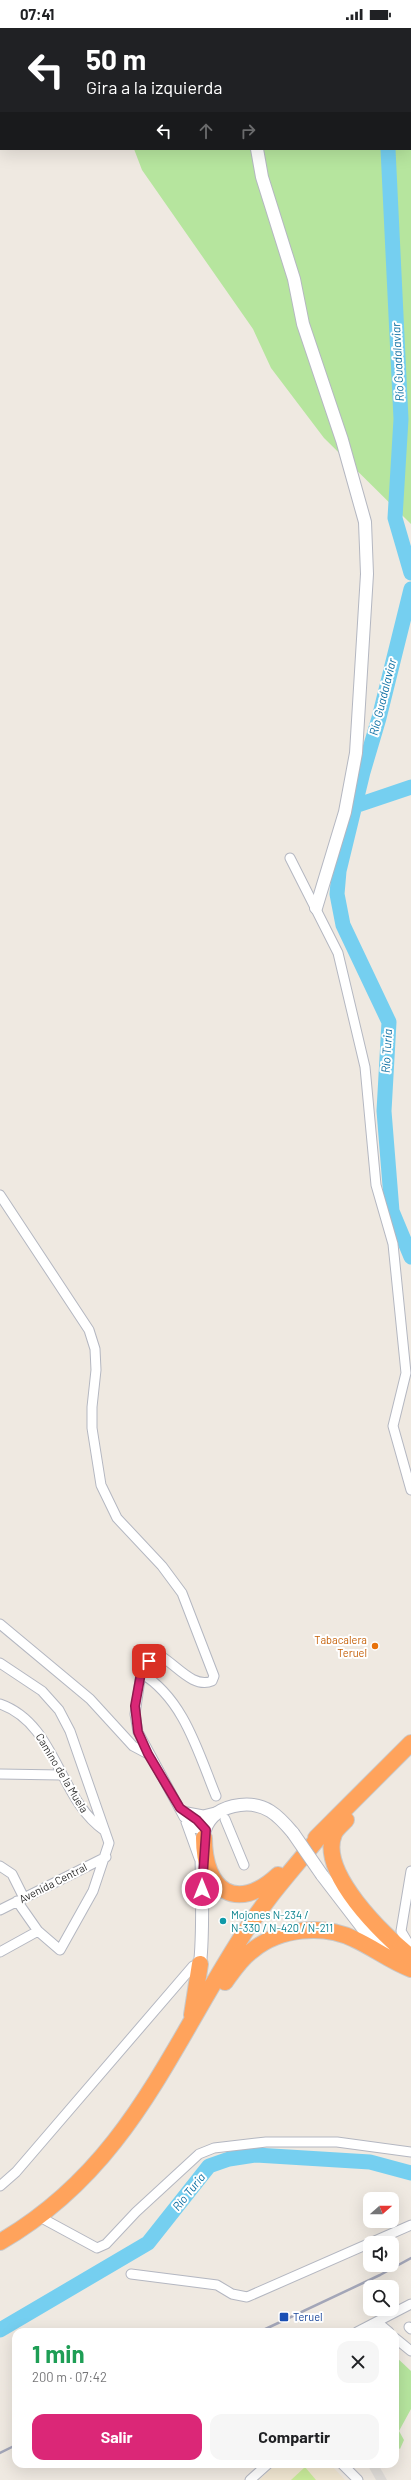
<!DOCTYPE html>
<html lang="es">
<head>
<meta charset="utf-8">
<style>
	body { margin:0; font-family:Barlow,sans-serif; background:#f6f6f6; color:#202124; height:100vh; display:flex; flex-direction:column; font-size:15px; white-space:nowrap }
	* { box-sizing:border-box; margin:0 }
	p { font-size:13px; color:#757577 }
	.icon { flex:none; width:22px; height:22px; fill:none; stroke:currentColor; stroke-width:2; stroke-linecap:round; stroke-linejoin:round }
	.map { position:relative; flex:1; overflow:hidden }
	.panel { position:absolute; left:12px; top:2300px; width:387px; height:140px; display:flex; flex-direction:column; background:#fff; border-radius:12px; box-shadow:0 4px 16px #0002 }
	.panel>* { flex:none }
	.top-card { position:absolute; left:0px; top:0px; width:411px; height:122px; box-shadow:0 4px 16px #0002; background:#202124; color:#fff; overflow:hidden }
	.needle { width:26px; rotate:69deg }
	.buttons { position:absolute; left:363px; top:2164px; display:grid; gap:8px }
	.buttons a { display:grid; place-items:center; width:36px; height:36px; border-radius:8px; background:#fff; box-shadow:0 4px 16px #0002; font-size:20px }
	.pin { position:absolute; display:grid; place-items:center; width:34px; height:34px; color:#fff; margin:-17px; border-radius:8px; box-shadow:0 2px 6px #0006 }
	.me { position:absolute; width:44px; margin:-22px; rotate:0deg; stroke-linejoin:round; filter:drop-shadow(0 0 3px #0008) }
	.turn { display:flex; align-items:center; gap:14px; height:84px; padding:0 20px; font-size:18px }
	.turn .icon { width:52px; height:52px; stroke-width:2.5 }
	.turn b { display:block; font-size:28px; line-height:34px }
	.lanes { display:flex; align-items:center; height:38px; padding:0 20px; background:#0003; justify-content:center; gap:20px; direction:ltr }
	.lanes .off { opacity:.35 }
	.round { display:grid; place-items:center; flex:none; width:42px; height:42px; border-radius:12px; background:#f6f6f6 }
	.summary { display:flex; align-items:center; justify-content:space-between; height:68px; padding:0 20px }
	h1 { font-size:24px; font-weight:700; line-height:30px; color:#1e9e55 }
	.cta { display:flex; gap:8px; margin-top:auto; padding:8px 20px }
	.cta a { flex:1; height:46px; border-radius:12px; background:#db2777; color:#fff; font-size:16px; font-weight:700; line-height:46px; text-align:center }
	.cta a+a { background:#f6f6f6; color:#202124 }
	.status { display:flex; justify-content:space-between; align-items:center; height:28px; padding:0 20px; background:#fff; direction:ltr }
	.status svg { height:11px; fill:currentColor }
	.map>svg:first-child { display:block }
	.education { fill:#f0e6d1 }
	.green { fill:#b6e59e }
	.pitch { fill:#c9ec9a }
	.plaza { fill:#dfdcd8 }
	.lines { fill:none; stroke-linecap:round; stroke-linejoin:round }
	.river { stroke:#75cff0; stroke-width:15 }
	.street-casing { stroke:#b4b7c1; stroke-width:11 }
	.secondary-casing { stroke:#b4b7c1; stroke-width:14 }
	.highway-casing { stroke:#c9c9c9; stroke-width:18 }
	.street { stroke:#fff; stroke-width:9 }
	.secondary { stroke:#fff; stroke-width:12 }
	.highway { stroke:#ffa35c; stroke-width:16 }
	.rail { stroke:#a3a6b8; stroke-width:2.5 }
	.secondary-bridge-casing { stroke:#b4b7c1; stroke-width:14; stroke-linecap:butt }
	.secondary-bridge { stroke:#fff; stroke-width:12 }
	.route-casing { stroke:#8e194d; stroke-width:10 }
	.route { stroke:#db2777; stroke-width:7 }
	.food-dot { fill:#e8710a; stroke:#fff; stroke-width:1.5 }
	.culture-dot { fill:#0f9aa8; stroke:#fff; stroke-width:1.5 }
	.transit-dot { fill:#1a4fb4; stroke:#fff; stroke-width:1.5 }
	.labels { text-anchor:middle; stroke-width:4; stroke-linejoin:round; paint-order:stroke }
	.food-label { font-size:11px; fill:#c56008; stroke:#fff; text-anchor:end }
	.street-label { font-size:11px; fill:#2e2e2e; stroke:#fff }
	.culture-label { font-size:11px; fill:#0d838f; stroke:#fff; text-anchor:start }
	.transit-label { font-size:11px; fill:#164399; stroke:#fff; text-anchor:start }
	.water-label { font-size:12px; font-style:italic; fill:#0d6fa3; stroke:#fff }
</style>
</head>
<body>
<div class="status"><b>07:41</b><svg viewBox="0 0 49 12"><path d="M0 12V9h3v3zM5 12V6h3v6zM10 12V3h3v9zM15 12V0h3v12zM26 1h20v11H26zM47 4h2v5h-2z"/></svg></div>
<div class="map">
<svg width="411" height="2452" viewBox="0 0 411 2452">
	<rect width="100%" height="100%" fill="#efe9e1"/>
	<path class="education" d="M276 2436H330L345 2452H259Z"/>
	<path class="green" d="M410 118H411V496L324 410 271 340 253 301 142 142 134 121H410Z
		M395 2328 411 2343V2381L399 2403 404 2412 400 2421 395 2417Z"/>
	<path class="pitch" d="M305 2439 316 2452H291Z"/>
	<path class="plaza" d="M367 2436H378L387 2452H376Z"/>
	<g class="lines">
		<path class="river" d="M371 0V1
			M388 121 401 391 395 490 411 545
			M411 561 379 690 363 744 339 843 337 866 343 897 389 994 384 1083 392 1183 411 1229
			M355 778 411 759
			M0 2302 148 2215 209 2138 229 2131 256 2127 370 2134 411 2145"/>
		<g class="street-casing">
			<path id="street" d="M290 830 338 925 365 1039 376 1157 393 1216 406 1345 393 1398 411 1462
				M0 1167 89 1302 95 1321 96 1342 92 1379V1400L101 1457 117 1490 162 1538 182 1565 214 1648 212 1653C194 1661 176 1637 162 1629 150 1629 147 1636 141 1645
				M0 1596 90 1671 133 1718 148 1726
				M0 1635 42 1663 59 1682 70 1703 109 1815 93 1863 60 1922 38 1903 17 1873
				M0 1676C57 1696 58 1771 105 1803
				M0 1746 61 1747
				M187 1784 203 1787 219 1783
				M225 1791 244 1837
				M186 1794 199 1830
				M205 1802 194 1800 184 1789 138 1704 135 1686 141 1645C184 1671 198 1724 216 1768
				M0 1838 12 1846 24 1870
				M411 1843 401 1903 411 1920
				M0 1882 106 1829
				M0 1924 38 1903
				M0 2158 16 2144 193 1938 200 1936
				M38 2188 97 2220 106 2216 136 2184 199 2126 214 2120 266 2114H337L411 2124
				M131 2246 217 2257 232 2266 247 2269 411 2197
				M377 2294 389 2304
				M409 2299 411 2301
				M357 2304 411 2276
				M395 2310 411 2323
				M342 2436 358 2452
				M250 2452 268 2436"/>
		</g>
		<g class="secondary-casing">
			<path id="secondary" d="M209 0V1
				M257 121 262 149 294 251 303 296 342 412 365 494 367 546 356 725 345 784 316 880
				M322 1847 365 1903 387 1924
				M200 1936C203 1909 202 1881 202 1854 202 1837 200 1818 205 1802 210 1786 224 1779 240 1777 265 1774 278 1787 293 1805"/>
		</g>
		<g class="highway-casing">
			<path id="highway" d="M346 1792C342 1796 336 1801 334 1806 318 1844 384 1908 411 1929
				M204 1810C204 1862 236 1886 278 1847
				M316 1810 411 1715
				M225 1954C233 1943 241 1930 253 1922 280 1900 323 1896 354 1911 374 1920 390 1933 411 1941
				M192 1987 200 1936
				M0 2214C126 2141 167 2026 241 1910 265 1871 295 1839 324 1803"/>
		</g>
		<use href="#street" class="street"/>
		<use href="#secondary" class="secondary"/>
		<use href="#highway" class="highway"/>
		<path class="rail" d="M259 2304 380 2247 411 2230
			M0 2425 16 2417"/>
		<g class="secondary-bridge-casing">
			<path id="secondary-bridge" d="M293 1805 322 1847"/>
		</g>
		<use href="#secondary-bridge" class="secondary-bridge"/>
	</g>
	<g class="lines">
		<g class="route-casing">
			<path id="route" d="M149 1633 141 1645 135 1678 138 1704 148 1726 180 1780 197 1792 206 1802 202 1861"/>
		</g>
		<use href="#route" class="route"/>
	</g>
	<circle class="food-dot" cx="375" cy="1618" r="4"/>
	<circle class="culture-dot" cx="223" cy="1893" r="4"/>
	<rect class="transit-dot" x="279" y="2284" width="10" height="10" rx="2"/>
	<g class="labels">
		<g class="food-label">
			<text x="367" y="1616">Tabacalera<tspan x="367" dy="13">Teruel</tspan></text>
		</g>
		<g class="street-label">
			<text transform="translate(62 1745) rotate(59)" y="4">Camino de la Muela</text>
			<text transform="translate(53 1855) rotate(-27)" y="4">Avenida Central</text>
		</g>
		<g class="culture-label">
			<text x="231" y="1891">Mojones N-234 /<tspan x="231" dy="13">N-330 / N-420 / N-211</tspan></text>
		</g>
		<g class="transit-label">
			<text x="293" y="2293">Teruel</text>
		</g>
		<g class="water-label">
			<text transform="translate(398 334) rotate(-93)" y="4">Río Guadalaviar</text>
			<text transform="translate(383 669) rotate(-76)" y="4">Río Guadalaviar</text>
			<text transform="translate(387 1023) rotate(-87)" y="4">Río Turia</text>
			<text transform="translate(189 2164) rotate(-51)" y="4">Río Turia</text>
		</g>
	</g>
</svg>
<div class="buttons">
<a><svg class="needle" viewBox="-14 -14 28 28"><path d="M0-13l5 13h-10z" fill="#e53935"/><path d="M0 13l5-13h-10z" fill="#757577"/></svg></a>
<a><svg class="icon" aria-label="sound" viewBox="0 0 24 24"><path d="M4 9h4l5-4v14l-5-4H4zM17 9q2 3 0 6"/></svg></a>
<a><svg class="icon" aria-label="search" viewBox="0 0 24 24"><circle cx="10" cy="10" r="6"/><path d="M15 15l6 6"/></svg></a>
</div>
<div class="pin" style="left:149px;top:1633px;background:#d93025"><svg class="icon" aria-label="arrive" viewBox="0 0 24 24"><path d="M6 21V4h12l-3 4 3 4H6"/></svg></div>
<svg class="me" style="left:202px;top:1861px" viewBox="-20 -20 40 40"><circle r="17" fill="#db2777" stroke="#fff" stroke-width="3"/><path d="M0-11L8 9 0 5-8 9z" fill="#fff"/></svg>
<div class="top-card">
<div class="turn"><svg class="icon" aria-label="left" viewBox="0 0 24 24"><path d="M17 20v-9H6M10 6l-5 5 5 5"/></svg><div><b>50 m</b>Gira a la izquierda</div></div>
<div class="lanes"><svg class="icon" aria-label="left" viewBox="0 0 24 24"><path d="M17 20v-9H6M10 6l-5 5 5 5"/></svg><svg class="icon off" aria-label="ahead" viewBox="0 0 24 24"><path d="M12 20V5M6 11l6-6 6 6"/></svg><svg class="icon off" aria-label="right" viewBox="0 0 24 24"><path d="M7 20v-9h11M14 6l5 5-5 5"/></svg></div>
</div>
<section class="panel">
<div class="summary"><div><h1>1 min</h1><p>200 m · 07:42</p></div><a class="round"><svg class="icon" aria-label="close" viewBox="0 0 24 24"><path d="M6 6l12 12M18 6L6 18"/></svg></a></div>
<div class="cta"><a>Salir</a><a>Compartir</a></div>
</section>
</div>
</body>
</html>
